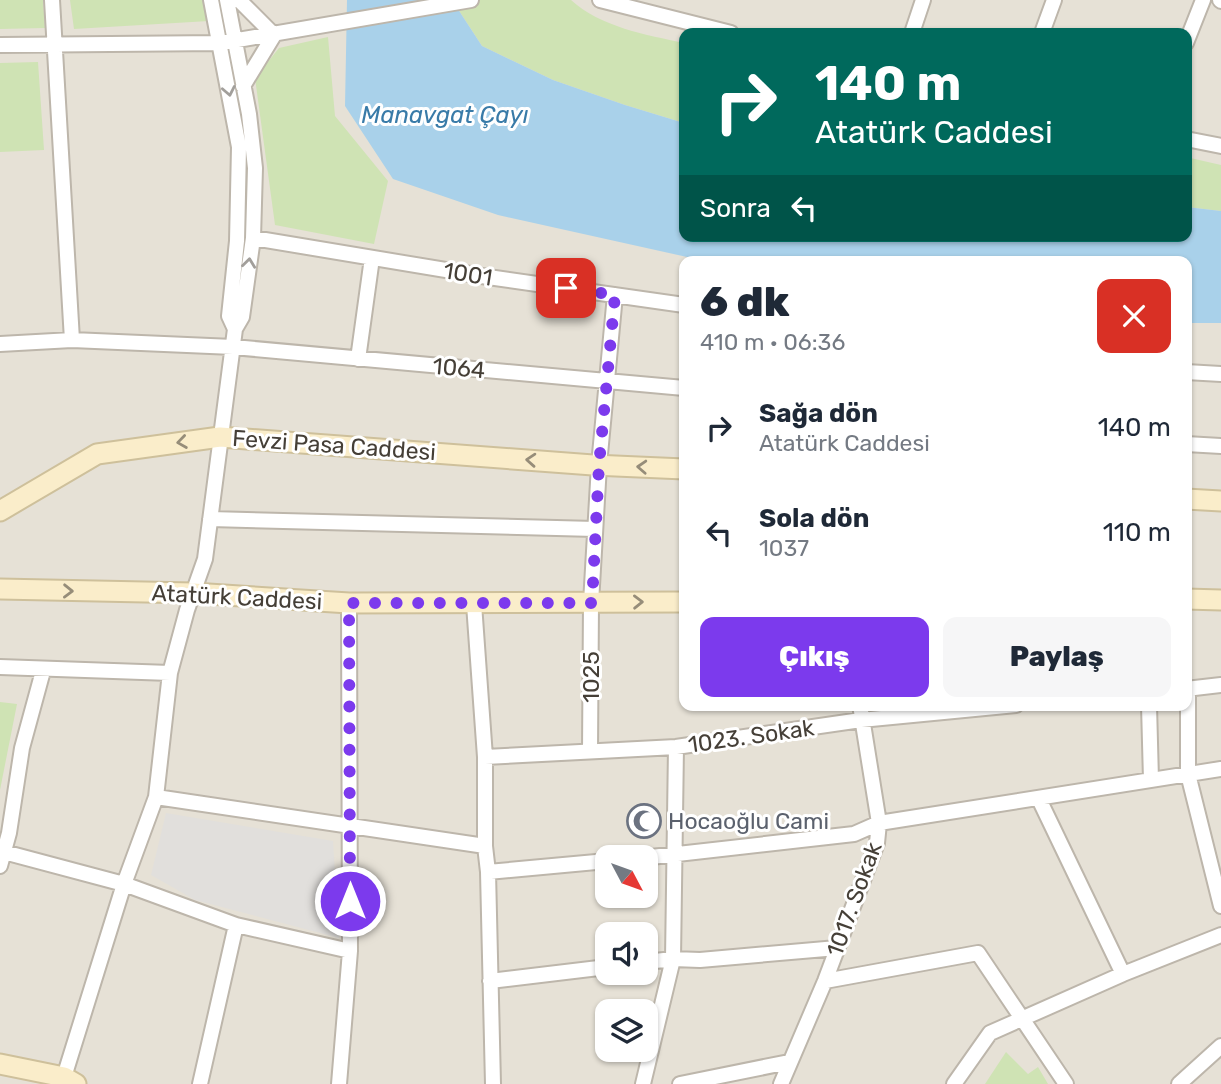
<!DOCTYPE html>
<html lang="tr">
<head>
<meta charset="utf-8">
<style>
	body { margin:0; font-family:Rubik,sans-serif; background:#f6f6f7; color:#1f2937; height:100vh; display:flex; flex-direction:column; font-size:26px; white-space:nowrap }
	* { box-sizing:border-box; margin:0 }
	p { font-size:23px; color:#747a83 }
	.icon { flex:none; width:38px; height:38px; fill:none; stroke:currentColor; stroke-width:2; stroke-linecap:round; stroke-linejoin:round }
	.map { position:relative; flex:1; overflow:hidden }
	.details { position:absolute; left:679px; top:256px; width:513px; height:455px; display:flex; flex-direction:column; background:#fff; border-radius:14px; box-shadow:0 2px 5px #0004 }
	.details>* { flex:none }
	.banner { position:absolute; left:679px; top:28px; width:513px; height:214px; border-radius:14px; box-shadow:0 2px 5px #0004; background:#00695c; color:#fff; overflow:hidden }
	.needle { width:46px; rotate:131deg }
	.fabs { position:absolute; left:595px; top:845px; display:grid; gap:14px }
	.fabs a { display:grid; place-items:center; width:63px; height:63px; border-radius:14px; background:#fff; box-shadow:0 2px 5px #0004; font-size:35px }
	.pin { position:absolute; display:grid; place-items:center; width:60px; height:60px; color:#fff; margin:-30px; border-radius:14px; box-shadow:0 4px 10px #0006 }
	.me { position:absolute; width:77px; margin:-38px; rotate:0deg; stroke-linejoin:round; filter:drop-shadow(0 0 5px #0008) }
	.turn { display:flex; align-items:center; gap:24px; height:147px; padding:0 21px; font-size:32px }
	.turn .icon { width:91px; height:91px; stroke-width:2.5 }
	.turn b { display:block; font-size:49px; line-height:60px }
	.then { display:flex; align-items:center; height:66px; padding:0 21px; background:#0003; gap:14px; font-size:26px }
	.round { display:grid; place-items:center; flex:none; width:74px; height:74px; border-radius:14px; background:#f6f6f7 }
	.headline { display:flex; align-items:center; justify-content:space-between; height:119px; padding:0 21px }
	h1 { font-size:42px; font-weight:800; line-height:52px }
	.action { display:flex; gap:14px; margin-top:auto; padding:14px 21px }
	.action a { flex:1; height:80px; border-radius:14px; background:#7c3aed; color:#fff; font-size:28px; font-weight:800; line-height:80px; text-align:center }
	.action a+a { background:#f6f6f7; color:#1f2937 }
	ul { padding:0; list-style:none }
	li { display:flex; align-items:center; gap:21px; height:105px; padding:0 21px }
	li div { flex:1 }
	li b { display:block; font-size:26px }
	li em { font-style:normal }
	.map>svg:first-child { display:block }
	.residential { fill:#e6e1d6; fill-rule:evenodd }
	.green { fill:#cfe3b4 }
	.parking { fill:#e1dfdc }
	.water { fill:#a9d1ea }
	.lines { fill:none; stroke-linecap:round; stroke-linejoin:round }
	.street-casing { stroke:#bdb6ab; stroke-width:18 }
	.secondary-casing { stroke:#cec09b; stroke-width:23 }
	.street { stroke:#fff; stroke-width:14 }
	.secondary { stroke:#faedca; stroke-width:19 }
	.oneway { stroke:#a29f9b }
	.oneway2 { stroke:#968d79 }
	.route { stroke:#7c3aed; stroke-width:12; stroke-dasharray:0 21.6 }
	.labels { text-anchor:middle; stroke-width:6; stroke-linejoin:round; paint-order:stroke }
	.street-label { font-size:23px; fill:#453f37; stroke:#fff }
	.worship-label { font-size:23px; fill:#5b616d; stroke:#fff; text-anchor:start }
	.water-label { font-size:24px; font-style:italic; fill:#397ba8; stroke:#fff }
</style>
</head>
<body>
<div class="map">
<svg width="1221" height="1084" viewBox="0 0 1221 1084">
	<rect width="100%" height="100%" fill="#f2efe8"/>
	<path class="residential" d="M0 0H1221V1084H0ZM684 33H1186V236H684ZM684 261H1186V705H684ZM607 858H646V896H607ZM607 934H646V973H607ZM607 1012H646V1050H607Z"/>
	<path class="green" d="M0 0H43L45 28 0 29Z
		M70 0H204L209 21 74 29Z
		M452 0H571C600 27 647 35 684 43V123L625 105 553 80 482 46Z
		M328 37 335 116 388 181 374 244 275 225 255 78 279 48Z
		M38 62 44 150 0 152V63Z
		M1186 157 1221 165V211L1187 207Z
		M0 702 17 704 0 790Z
		M1006 1052 1028 1074 1038 1067 1048 1084H985Z"/>
	<path class="parking" d="M166 813 333 841 339 938 195 900 151 875Z"/>
	<path class="water" d="M347 0H452L482 46 553 80 625 105 684 123V236H1186L1187 207 1221 211V323H1187L1186 261H705L498 215 393 179 345 106Z"/>
	<g class="lines">
		<g class="street-casing">
			<path id="street" d="M52 0 72 340
				M211 0 239 147 237 241 229 316 235 329
				M239 0 274 35 243 86
				M600 0 731 33
				M1220 0 1221 1
				M912 33 923 0
				M1042 33 1054 0
				M1186 43 1203 0
				M0 45 220 43 471 0
				M1186 139 1221 146
				M253 238 488 277 684 305
				M0 344 72 340 233 347 684 388
				M358 359 372 258
				M1186 372 1221 374
				M1186 444 1221 446
				M210 519 595 529
				M474 604 485 757V846L488 872 493 1084
				M0 667 170 673
				M1188 688V774L1221 906
				M1186 689 1221 685
				M1149 705 1151 780
				M590 751 591 603 599 465 615 295
				M485 757 676 747 861 720 1016 705
				M156 797 485 846
				M1039 799 1123 974
				M0 851 124 884 236 925 350 951
				M642 858 854 834 879 823 1221 769
				M0 866 9 833 22 748 43 671
				M488 872 607 861
				M646 962 673 959 700 960 837 948
				M490 981 607 967
				M825 981 978 953 1066 1084
				M60 1083 64 1077 124 884 156 797 170 673 187 610 205 559 235 329 242 317 253 238 255 168 249 114 227 0
				M200 1084 236 925
				M339 1084 350 951 349 603
				M643 1084 673 959 676 747
				M680 1084 789 1062
				M781 1084 825 981 877 843 879 823 860 705
				M954 1084 990 1033 1123 974 1221 935
				M1179 1084 1221 1046"/>
		</g>
		<g class="secondary-casing">
			<path id="secondary" d="M1186 499 1221 501
				M0 511 97 454 220 437 593 465 684 469
				M0 589 193 593 349 603 684 602
				M1186 599 1221 600
				M0 1064 64 1077 76 1084"/>
		</g>
		<use href="#street" class="street"/>
		<use href="#secondary" class="secondary"/>
	</g>
	<defs><path id="oneway-chevron" d="M-2-3.5L2.5 0L-2 3.5" fill="none" stroke-width="1.6" stroke-linecap="round" stroke-linejoin="round" transform="scale(1.75)"/></defs>
	<g class="oneway">
		<use href="#oneway-chevron" transform="translate(229 91) rotate(79)"/>
		<use href="#oneway-chevron" transform="translate(249 263) rotate(-83)"/>
	</g>
	<g class="oneway2">
		<use href="#oneway-chevron" transform="translate(182 442) rotate(172)"/>
		<use href="#oneway-chevron" transform="translate(531 460) rotate(-176)"/>
		<use href="#oneway-chevron" transform="translate(642 467) rotate(-177)"/>
		<use href="#oneway-chevron" transform="translate(68 591) rotate(1)"/>
		<use href="#oneway-chevron" transform="translate(638 602) rotate(-1)"/>
	</g>
	<g class="lines">
		<path class="route" d="M350 901 349 603H592L599 465 615 295 566 288"/>
	</g>
	<defs>
		<g id="mosque-ring" transform="scale(1.75)"><circle r="9.5" fill="#fff" stroke="#6b7280" stroke-width="1.5"/><path d="M3.5-4.9A6 6 0 1 0 3.5 4.9A5 5 0 1 1 3.5-4.9Z" fill="#6b7280"/></g>
	</defs>
	<g fill-rule="evenodd">
		<use href="#mosque-ring" x="644" y="821"/>
	</g>
	<g class="labels">
		<g class="street-label">
			<text transform="translate(468 274) rotate(9)" y="8">1001</text>
			<text transform="translate(459 368) rotate(5)" y="8">1064</text>
			<text transform="translate(334 445) rotate(4)" y="8">Fevzi Pasa Caddesi</text>
			<text transform="translate(237 597) rotate(3)" y="8">Atatürk Caddesi</text>
			<text transform="translate(591 677) rotate(-90)" y="8">1025</text>
			<text transform="translate(751 736) rotate(-8)" y="8">1023. Sokak</text>
			<text transform="translate(854 899) rotate(-70)" y="8">1017. Sokak</text>
		</g>
		<g class="worship-label">
			<text x="668" y="829">Hocaoğlu Cami</text>
		</g>
		<g class="water-label">
			<text x="445" y="123">Manavgat Çayı</text>
		</g>
	</g>
</svg>
<div class="fabs">
<a><svg class="needle" viewBox="-14 -14 28 28"><path d="M0-13l5 13h-10z" fill="#e53935"/><path d="M0 13l5-13h-10z" fill="#747a83"/></svg></a>
<a><svg class="icon" aria-label="sound" viewBox="0 0 24 24"><path d="M4 9h4l5-4v14l-5-4H4zM17 9q2 3 0 6"/></svg></a>
<a><svg class="icon" aria-label="layers" viewBox="0 0 24 24"><path d="M12 4l9 5-9 5-9-5zM3 14l9 5 9-5"/></svg></a>
</div>
<div class="pin" style="left:566px;top:288px;background:#d93025"><svg class="icon" aria-label="arrive" viewBox="0 0 24 24"><path d="M6 21V4h12l-3 4 3 4H6"/></svg></div>
<svg class="me" style="left:350px;top:901px" viewBox="-20 -20 40 40"><circle r="17" fill="#7c3aed" stroke="#fff" stroke-width="3"/><path d="M0-11L8 9 0 5-8 9z" fill="#fff"/></svg>
<div class="banner">
<div class="turn"><svg class="icon" aria-label="right" viewBox="0 0 24 24"><path d="M7 20v-9h11M14 6l5 5-5 5"/></svg><div><b>140 m</b>Atatürk Caddesi</div></div>
<div class="then">Sonra<svg class="icon" aria-label="left" viewBox="0 0 24 24"><path d="M17 20v-9H6M10 6l-5 5 5 5"/></svg></div>
</div>
<section class="details">
<div class="headline"><div><h1>6 dk</h1><p>410 m · 06:36</p></div><a class="round" style="background:#d93025;color:#fff"><svg class="icon" aria-label="close" viewBox="0 0 24 24"><path d="M6 6l12 12M18 6L6 18"/></svg></a></div>
<ul>
<li><svg class="icon" aria-label="right" viewBox="0 0 24 24"><path d="M7 20v-9h11M14 6l5 5-5 5"/></svg><div><b>Sağa dön</b><p>Atatürk Caddesi</p></div><em>140 m</em></li>
<li><svg class="icon" aria-label="left" viewBox="0 0 24 24"><path d="M17 20v-9H6M10 6l-5 5 5 5"/></svg><div><b>Sola dön</b><p>1037</p></div><em>110 m</em></li>
</ul>
<div class="action"><a>Çıkış</a><a>Paylaş</a></div>
</section>
</div>
</body>
</html>
